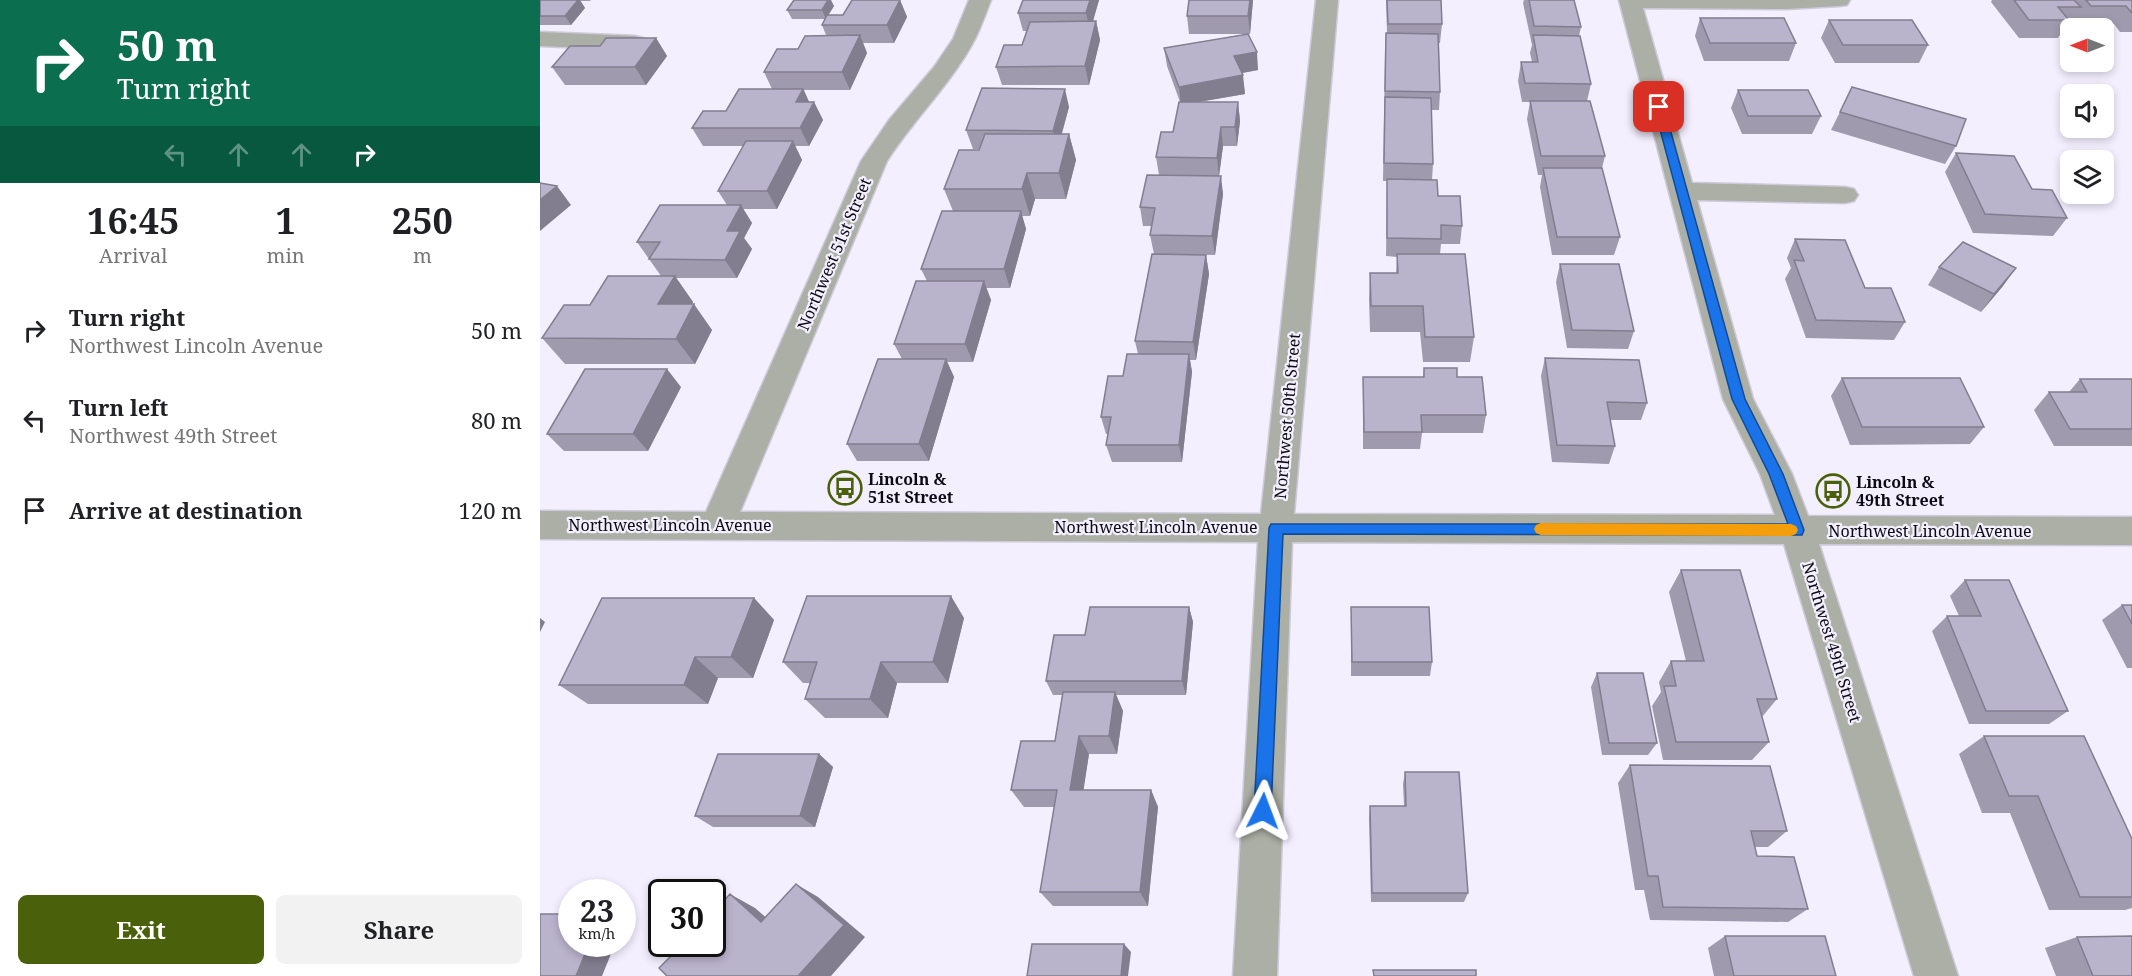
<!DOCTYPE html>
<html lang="en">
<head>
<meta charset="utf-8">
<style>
	body { margin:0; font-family:"Noto Serif",serif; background:#f2f2f2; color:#202124; height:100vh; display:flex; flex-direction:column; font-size:22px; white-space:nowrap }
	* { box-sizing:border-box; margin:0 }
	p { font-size:20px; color:#757577 }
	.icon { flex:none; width:33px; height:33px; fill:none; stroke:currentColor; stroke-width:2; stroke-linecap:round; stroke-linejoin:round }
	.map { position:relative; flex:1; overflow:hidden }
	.drawer { display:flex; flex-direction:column; background:#fff; width:540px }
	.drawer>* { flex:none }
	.guide { background:#0b6e4f; color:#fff; overflow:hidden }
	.needle { width:39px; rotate:270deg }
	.controls { position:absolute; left:1520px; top:18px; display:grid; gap:12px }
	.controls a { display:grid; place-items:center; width:54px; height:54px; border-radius:9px; background:#fff; box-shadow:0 3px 9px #0003; font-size:30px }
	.speed { position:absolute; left:18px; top:879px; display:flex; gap:12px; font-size:30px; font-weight:700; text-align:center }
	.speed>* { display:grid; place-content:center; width:78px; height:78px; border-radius:50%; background:#fff; box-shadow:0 3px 9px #0003; line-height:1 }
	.speed small { font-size:15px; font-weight:400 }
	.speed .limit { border:3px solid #111; border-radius:9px; background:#fff; color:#111 }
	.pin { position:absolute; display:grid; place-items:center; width:51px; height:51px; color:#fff; margin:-26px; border-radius:12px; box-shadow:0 3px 9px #0006 }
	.me { position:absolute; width:66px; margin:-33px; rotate:3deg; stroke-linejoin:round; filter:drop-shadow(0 0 4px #0008) }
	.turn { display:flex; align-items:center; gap:21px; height:126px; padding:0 18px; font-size:27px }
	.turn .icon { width:78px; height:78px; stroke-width:2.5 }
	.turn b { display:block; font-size:42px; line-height:51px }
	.lanes { display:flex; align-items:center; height:57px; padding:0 18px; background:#0003; justify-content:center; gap:30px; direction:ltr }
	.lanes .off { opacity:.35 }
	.eta { display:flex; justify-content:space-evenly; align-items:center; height:102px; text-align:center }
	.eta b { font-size:36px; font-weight:700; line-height:42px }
	.action { display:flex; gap:12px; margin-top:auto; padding:12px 18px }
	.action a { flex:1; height:69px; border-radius:9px; background:#4b600a; color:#fff; font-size:24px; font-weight:700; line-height:69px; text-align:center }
	.action a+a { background:#f2f2f2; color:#202124 }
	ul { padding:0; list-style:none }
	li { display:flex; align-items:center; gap:18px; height:90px; padding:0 18px }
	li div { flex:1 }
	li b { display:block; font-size:22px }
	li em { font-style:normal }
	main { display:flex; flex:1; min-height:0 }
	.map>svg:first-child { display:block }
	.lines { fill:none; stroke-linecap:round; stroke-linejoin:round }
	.minor-casing { stroke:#cecad9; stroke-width:3 }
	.minor { fill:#abafa5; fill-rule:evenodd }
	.wall { fill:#a09aaf }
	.shaded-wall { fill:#827d8f }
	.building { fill:#bab3cc; stroke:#827d8f; stroke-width:1.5 }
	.route { fill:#1a73e8; stroke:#114b97; stroke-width:1.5 }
	.slow { fill:#f59e0b }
	.labels { text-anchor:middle; stroke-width:4.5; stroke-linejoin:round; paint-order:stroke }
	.street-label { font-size:16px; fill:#0c0a12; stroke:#f3efff }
	.poi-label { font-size:16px; font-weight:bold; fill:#0c0a12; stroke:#f3efff; text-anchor:start }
</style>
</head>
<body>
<main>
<section class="drawer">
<div class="guide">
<div class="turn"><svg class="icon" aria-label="right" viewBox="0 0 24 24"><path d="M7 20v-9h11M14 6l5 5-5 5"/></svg><div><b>50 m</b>Turn right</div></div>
<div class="lanes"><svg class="icon off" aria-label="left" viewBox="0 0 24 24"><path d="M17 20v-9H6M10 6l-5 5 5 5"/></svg><svg class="icon off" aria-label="ahead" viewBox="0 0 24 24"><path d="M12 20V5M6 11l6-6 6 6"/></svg><svg class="icon off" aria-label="ahead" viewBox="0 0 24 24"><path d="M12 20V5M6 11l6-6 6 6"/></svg><svg class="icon" aria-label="right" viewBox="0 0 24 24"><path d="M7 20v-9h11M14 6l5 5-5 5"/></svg></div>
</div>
<div class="eta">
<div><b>16:45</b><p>Arrival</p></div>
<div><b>1</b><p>min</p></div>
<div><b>250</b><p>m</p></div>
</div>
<ul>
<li><svg class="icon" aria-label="right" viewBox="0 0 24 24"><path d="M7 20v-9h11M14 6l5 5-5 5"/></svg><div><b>Turn right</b><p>Northwest Lincoln Avenue</p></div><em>50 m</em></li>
<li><svg class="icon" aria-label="left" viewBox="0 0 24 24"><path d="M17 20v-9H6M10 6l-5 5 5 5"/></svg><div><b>Turn left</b><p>Northwest 49th Street</p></div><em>80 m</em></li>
<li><svg class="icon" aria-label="arrive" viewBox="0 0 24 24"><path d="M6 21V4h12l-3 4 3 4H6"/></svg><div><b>Arrive at destination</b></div><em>120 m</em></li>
</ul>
<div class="action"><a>Exit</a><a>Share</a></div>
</section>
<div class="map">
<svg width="1592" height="976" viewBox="0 0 1592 976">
	<rect width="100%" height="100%" fill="#f3efff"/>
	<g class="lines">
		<g class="minor-casing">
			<path id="minor" d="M429 0H451C446 13 441 27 435 39 412 83 374 119 347 161L200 512 721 514 776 0H798L754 514 1235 515 1220 474 1183 399 1079 0H1310L1307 5 1299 6 1247 9 1103 8 1152 183 1305 187 1314 189 1318 195 1314 201 1305 203 1157 200 1213 399 1252 474 1268 516 1592 517V545L1279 544 1418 976H1374L1244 544 752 542 737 976H693L718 542 0 539V511L166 512 321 161 349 120 394 67 413 39Z
				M0 32 95 36 103 38 106 43 103 48 95 50 0 46Z"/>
		</g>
		<use href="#minor" class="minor"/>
	</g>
	<path class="wall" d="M0 0H51L50 1H40L45 8 31 25H0Z
		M312 0H360L367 17 354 43H323L327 53 310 90H264L269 102H274L283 120 269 146H255L262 160 237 209H203L212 223 204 238 212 249 197 278H136L153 302 152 304 172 330 155 364H25L2 338 50 305 121 276 97 242 187 205 178 191 203 146H163L152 128 232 89 224 72 258 49 286 35 282 25 285 19H252L247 10 294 6 288 15H303Z
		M483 0H559L553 21H556L560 40 549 85H462L456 67 482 45 487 31H483L478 13Z
		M713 0 710 34H708L718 70 702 73 705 94 658 102H698L700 121 697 146H683L679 176 683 194 675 255 614 254 610 235 612 226H603L600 207 619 175 616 157 633 132 640 102 627 66 624 48 707 34H649L647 16Z
		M846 0H901L902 24 900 43H899L900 92 899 110H891L893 164 892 180 898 196 922 226 920 244H901L900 254 934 337 930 362H883L880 332H830L829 299 830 273H856L857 257 846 256 847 181H843L845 51 846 33H847Z
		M984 0H1034L1041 27 1039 36 1051 84 1047 101 1065 156 1062 168 1080 237 1074 255H1012L1000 187 1002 175H998L987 119 990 102H982L978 81 981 62H992L990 53 992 45 983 3Z
		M1452 0H1592V32H1580L1574 24H1539L1534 18 1529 25H1526L1518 38H1479L1451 2Z
		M1160 18 1256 43 1249 61H1164L1155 36Z
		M1289 20 1388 45 1379 63H1295L1281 38Z
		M116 38 127 56 106 85H25L12 67 60 46Z
		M1198 90 1281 116 1272 134H1202L1191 108Z
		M529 107 522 134H529L536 160 526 199H495L490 216H482L486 229 470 288H446L451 300 433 362H407L414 377 389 461H317L307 444 362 359 354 344 387 281 381 269 413 211 404 189 440 149H433L426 130Z
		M1300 112 1416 146 1405 164 1291 130Z
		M1416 153 1492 189 1527 218 1513 236 1433 233 1405 172Z
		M1255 239 1325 288 1365 322 1354 340 1266 338 1245 279 1251 268 1247 258Z
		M666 255 669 274 656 360H650L652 372 642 462H572L566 445 568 434H566L561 417 583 376 598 354 595 341Z
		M1020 264 1094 331 1088 349 1027 348 1016 282Z
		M1399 267 1463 286 1441 312 1388 285Z
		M1005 358 1107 403 1101 420H1070L1075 446 1069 464 1012 462 1001 376Z
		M884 368 917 377 946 415 943 433H882L880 449H823V377H883Z
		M1302 378 1444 427 1430 444 1310 445 1291 396Z
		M1540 379H1592V446H1514L1494 410 1509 392H1529Z
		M141 387 108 451H24L7 434Z
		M1141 570 1237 699 1222 717 1229 742 1212 760H1123L1112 706 1121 692 1119 682 1131 661H1146L1129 592Z
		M1425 580 1528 711 1509 724H1429L1392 631 1407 616H1419L1410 596Z
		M214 598 234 620 213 678H178L168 704H48L19 685Z
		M1582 605H1592V668H1587L1562 620Z
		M649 607 653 622 646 695H576L583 711 577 754H549L543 790H611L618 807 608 906H513L500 892 514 807H484L471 790 515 741 522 695H513L506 681 545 635Z
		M811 607 892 662 890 676H811Z
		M424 618 408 683H357L348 718H285L265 699 270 683H263L243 662Z
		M1057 673 1117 743 1108 755H1062L1051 687Z
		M1444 736 1592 839V908L1585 910H1509L1470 813H1442L1419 754Z
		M279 754 293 767 275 827H173L155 816Z
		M1090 765 1247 831 1228 847H1215L1217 856 1268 909 1248 922 1110 920 1104 890H1095L1078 783Z
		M865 772 928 893 924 902H831L829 818 830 806H864L863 784Z
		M1185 936 1296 976H1174L1168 948Z
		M1537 937 1592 976H1516L1505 948Z"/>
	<path class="shaded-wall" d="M38 0H40L45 8 31 25 25 16Z
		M288 0H291L294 6 286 19 282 10Z
		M360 0 367 17 354 43 347 25Z
		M550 0H559L550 31 546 13Z
		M710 0H713L710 34 708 16Z
		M556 21 560 40 549 85 545 66Z
		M320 35 327 53 310 90 302 72Z
		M116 38 127 56 106 85 95 67Z
		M717 52 718 70 696 74 694 56Z
		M703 75 705 94 641 105 639 87Z
		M263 89 271 106 274 102 283 120 269 146 260 128 256 102Z
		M525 89 529 107 517 149 513 131Z
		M698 102 700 121 697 146 695 127Z
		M681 127 683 146 679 176 677 158Z
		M529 134 536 160 526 199 519 173Z
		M253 141 262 160 237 209 227 191Z
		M487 173 495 199 490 216 482 189Z
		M681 176 683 194 675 255 672 236Z
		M17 186 31 205 0 231V200Z
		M201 205 212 223 204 238 212 249 197 278 185 260 187 231Z
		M481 211 486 229 470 288 464 269Z
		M666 255 669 274 656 360 653 342Z
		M1476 268 1463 286 1441 312 1454 294Z
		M135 276 153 302 138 330 118 304Z
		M444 281 451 300 433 362 425 344Z
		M154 304 172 330 155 364 136 339Z
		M649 354 652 372 642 462 639 445Z
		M406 359 414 377 389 461 379 444Z
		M127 369 141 387 108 451 93 434Z
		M411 596 424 618 408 683 393 662Z
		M214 598 234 620 213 678 191 657Z
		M649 607 653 622 646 695 642 681Z
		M0 618 5 622 0 632Z
		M155 657 178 678 168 704 144 685Z
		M341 662 357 683 348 718 330 699Z
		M575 692 583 711 577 754 569 736Z
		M539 736 549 754 541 807 530 790Z
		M279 754 293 767 275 827 260 816Z
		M611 790 618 807 608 906 600 892Z
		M256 884 278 897 325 937 291 976H258Z
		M190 894 215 908 245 934 221 922Z
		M49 944H75L62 976H36Z
		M584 944 591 952 588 976H581Z"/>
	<path class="building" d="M0 0H38L25 16H0Z
		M254 0H288L282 10H247Z
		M312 0H360L347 25H282L287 15H303Z
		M483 0H550L546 13H478Z
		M649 0H710L708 16H647Z
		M847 0H901L902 24H848Z
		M989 0H1034L1041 27 994 26Z
		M1474 0H1534L1541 7H1518L1529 20H1489Z
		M1546 0H1592V13L1586 6H1551Z
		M1160 18H1244L1256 43H1170Z
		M1289 20H1372L1388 45H1303Z
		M556 21 545 66 456 67 464 45H482L490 22Z
		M846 33 898 34 900 92 845 91Z
		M708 34 717 52 694 56 703 75 639 87 624 48Z
		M320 35 302 72H224L237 49H258L265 36Z
		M993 35 1040 36 1051 84 985 83 981 62H998Z
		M66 38H116L95 67H12L30 46H60Z
		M1312 87 1426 119 1416 146 1300 112Z
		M442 88 525 89 513 131 426 130Z
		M199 89H263L256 102H274L260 128H152L163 111H186Z
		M1198 90H1268L1281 116H1208Z
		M845 97 891 98 893 164 844 163Z
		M990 101H1050L1065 156H1001Z
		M639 102H698L695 127H681L677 158 616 157 621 132H633Z
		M445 134H529L519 173H487L482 189H404L419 150H439Z
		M206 141H253L227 191H178Z
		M1416 153 1474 156 1492 189 1512 190 1527 218 1445 214Z
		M1003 168H1062L1080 237H1017Z
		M607 175 681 176 672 236 610 235 615 208 600 207Z
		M847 179 897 180 898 196H920L922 226 901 225V239L847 238Z
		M0 183 17 186 0 200Z
		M120 205H201L187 231H200L185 260 109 259 120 242H97Z
		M402 211H481L464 269H381Z
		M1255 239 1305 240 1325 288H1351L1365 322 1276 320 1254 260 1264 261Z
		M1423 242 1476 268 1454 294 1399 267Z
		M612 254 666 255 653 342 595 341Z
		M857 254H925L934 337H885L883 306H831L830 273H858Z
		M1020 264H1079L1094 331 1032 330Z
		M68 276H135L118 304H154L136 339 2 338 24 305H50Z
		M376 281H444L425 344H354Z
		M587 354H649L639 445H566L571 417H561L568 376H583Z
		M1005 358 1099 360 1107 403 1067 402 1075 446 1017 445Z
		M338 359H406L379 444H307Z
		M884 368H917V377H942L946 415H881L882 432H824L823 377H884Z
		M45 369H127L93 434H7Z
		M1302 378H1420L1444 427H1322Z
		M1540 379H1592V429H1530L1509 392H1547Z
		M1141 570H1200L1237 699H1217L1229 742H1136L1124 686H1136L1131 661H1164Z
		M1425 580H1469L1528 711H1446L1407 616H1441Z
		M267 596H411L393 662H341L330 699H265L277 662H243Z
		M62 598H214L191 657H155L144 685H19Z
		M1582 605H1592V624Z
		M550 607H649L642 681H506L514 635H545Z
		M811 607H889L892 662H812Z
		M1057 673H1103L1117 743H1069Z
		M523 692H575L569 736H539L530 790H611L600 892H500L517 790H471L481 741H515Z
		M1444 736H1544L1592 839V897H1540L1498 796H1469Z
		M178 754H279L260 816H155Z
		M1090 765 1230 766 1247 831H1211L1217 856 1254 857 1268 909 1123 907 1118 876H1108Z
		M865 772H919L928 893H832L830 806H866Z
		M256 884 304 925 258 976H127L119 968 143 944H172V913L190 894 221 922Z
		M0 914H32V944H49L36 976H0Z
		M1185 936H1285L1296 976H1194Z
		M1592 936V976H1553L1537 937Z
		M492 944H584L581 976H487Z
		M833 970H936V976H834Z"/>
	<path class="route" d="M1119 104 1124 107 1205 399 1243 474 1264 530 1262 535 743 534 731 811 729 817 723 819 717 817 714 811 729 528 731 524H1248L1229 474 1192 399 1114 107Z"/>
	<path class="slow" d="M1001 523 1251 524 1256 526 1258 530 1256 534 1251 536 1001 535 996 533 994 529 996 525Z"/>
	<defs>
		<g id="bus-ring" transform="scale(1.725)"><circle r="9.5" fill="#f3efff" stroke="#4b600a" stroke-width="1.5"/><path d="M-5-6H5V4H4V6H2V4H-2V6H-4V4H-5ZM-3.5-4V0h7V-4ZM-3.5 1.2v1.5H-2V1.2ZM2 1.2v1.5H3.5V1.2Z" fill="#4b600a"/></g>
	</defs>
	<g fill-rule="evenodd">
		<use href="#bus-ring" x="305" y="488"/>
		<use href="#bus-ring" x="1293" y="491"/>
	</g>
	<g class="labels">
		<g class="street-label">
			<text transform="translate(294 254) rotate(-67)" y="6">Northwest 51st Street</text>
			<text transform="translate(747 416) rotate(-85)" y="6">Northwest 50th Street</text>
			<text x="130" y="531">Northwest Lincoln Avenue</text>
			<text x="616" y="533">Northwest Lincoln Avenue</text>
			<text x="1390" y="537">Northwest Lincoln Avenue</text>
			<text transform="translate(1292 642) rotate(73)" y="6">Northwest 49th Street</text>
		</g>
		<g class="poi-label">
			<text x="328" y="485">Lincoln &amp;<tspan x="328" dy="18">51st Street</tspan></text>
			<text x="1316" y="488">Lincoln &amp;<tspan x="1316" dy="18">49th Street</tspan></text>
		</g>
	</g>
</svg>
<div class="controls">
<a><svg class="needle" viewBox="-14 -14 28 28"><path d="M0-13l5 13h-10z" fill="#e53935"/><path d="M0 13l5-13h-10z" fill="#757577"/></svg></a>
<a><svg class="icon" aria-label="sound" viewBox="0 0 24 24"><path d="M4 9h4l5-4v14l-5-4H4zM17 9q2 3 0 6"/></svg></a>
<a><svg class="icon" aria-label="layers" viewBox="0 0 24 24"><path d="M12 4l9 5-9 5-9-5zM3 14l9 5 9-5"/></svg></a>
</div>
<div class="speed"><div>23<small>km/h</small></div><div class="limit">30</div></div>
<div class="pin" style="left:1119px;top:107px;background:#d93025"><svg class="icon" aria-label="arrive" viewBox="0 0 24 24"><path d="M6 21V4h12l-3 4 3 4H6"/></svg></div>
<svg class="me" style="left:723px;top:811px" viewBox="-20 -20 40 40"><path d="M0-17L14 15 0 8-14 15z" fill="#1a73e8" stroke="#fff" stroke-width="4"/></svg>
</div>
</main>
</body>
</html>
